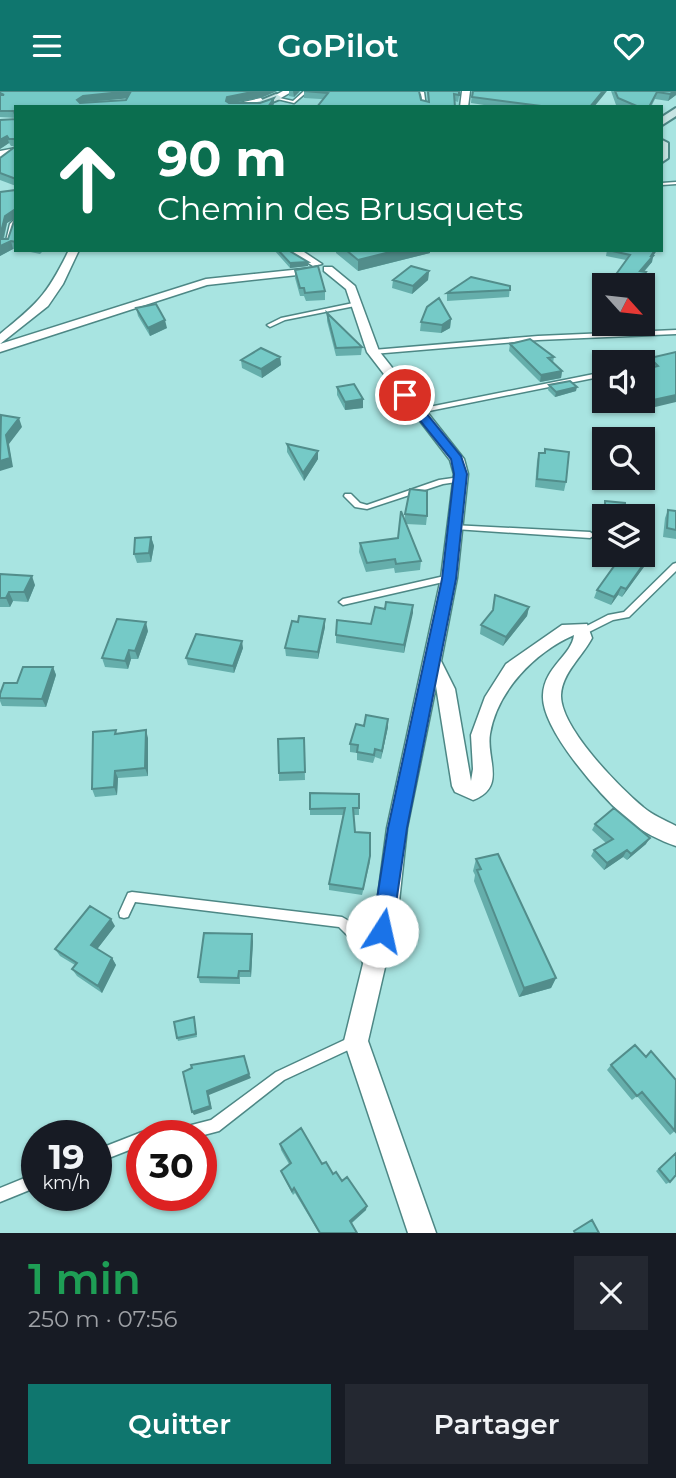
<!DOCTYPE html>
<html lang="fr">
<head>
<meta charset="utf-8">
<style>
	body { margin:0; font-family:Montserrat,sans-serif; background:#242831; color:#f1f3f6; height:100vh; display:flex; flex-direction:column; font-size:26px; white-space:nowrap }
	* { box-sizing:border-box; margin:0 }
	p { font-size:23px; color:#9ea1a6 }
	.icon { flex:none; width:38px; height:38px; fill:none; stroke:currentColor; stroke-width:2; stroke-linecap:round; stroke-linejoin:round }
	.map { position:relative; height:1142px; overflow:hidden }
	.sheet { display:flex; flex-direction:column; background:#171b24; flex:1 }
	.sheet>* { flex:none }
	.guide { position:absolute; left:14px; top:14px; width:649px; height:147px; border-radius:0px; box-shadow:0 2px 5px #0004; background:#0b6e4f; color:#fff; overflow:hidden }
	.needle { width:46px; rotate:117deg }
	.buttons { position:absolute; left:592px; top:182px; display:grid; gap:14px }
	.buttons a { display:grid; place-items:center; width:63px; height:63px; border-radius:0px; background:#171b24; box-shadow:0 2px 5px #0004; font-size:35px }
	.speed { position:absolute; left:21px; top:1029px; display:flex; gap:14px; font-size:35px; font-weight:700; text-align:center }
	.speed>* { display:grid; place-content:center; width:91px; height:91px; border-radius:50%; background:#171b24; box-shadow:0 2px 5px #0004; line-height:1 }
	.speed small { font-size:18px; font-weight:400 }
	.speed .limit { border:10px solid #d22; background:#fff; color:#111 }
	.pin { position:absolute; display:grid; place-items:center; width:60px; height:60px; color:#fff; margin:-30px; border:4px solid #fff; border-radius:50%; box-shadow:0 2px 7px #0007 }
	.me { position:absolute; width:77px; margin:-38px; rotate:10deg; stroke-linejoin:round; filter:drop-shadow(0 0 5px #0008) }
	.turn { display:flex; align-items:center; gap:24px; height:147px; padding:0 28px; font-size:32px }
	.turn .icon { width:91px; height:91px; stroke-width:2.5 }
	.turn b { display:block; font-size:49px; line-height:60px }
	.round { display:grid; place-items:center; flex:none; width:74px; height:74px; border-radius:0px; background:#242831 }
	.headline { display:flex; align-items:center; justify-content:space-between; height:119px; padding:0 28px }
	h1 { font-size:42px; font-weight:600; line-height:52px; color:#1e9e55 }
	.primary-button { display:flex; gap:14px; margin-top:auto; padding:14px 28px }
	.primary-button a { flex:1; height:80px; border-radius:0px; background:#0f766e; color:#fff; font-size:28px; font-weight:600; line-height:80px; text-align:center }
	.primary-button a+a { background:#242831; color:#f1f3f6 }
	header { display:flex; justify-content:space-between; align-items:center; height:91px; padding:0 28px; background:#0f766e; color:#fff; font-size:32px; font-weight:600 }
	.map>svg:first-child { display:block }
	.built { fill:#93d9d7 }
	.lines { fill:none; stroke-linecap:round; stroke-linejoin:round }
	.lane-casing { stroke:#4d8785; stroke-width:3 }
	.street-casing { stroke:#4d8785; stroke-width:3 }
	.secondary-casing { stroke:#4d8785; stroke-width:4 }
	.lane { fill:#fff; fill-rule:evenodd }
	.street { fill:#fff; fill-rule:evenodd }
	.secondary { fill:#c6e4e3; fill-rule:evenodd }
	.wall { fill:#65aeab; fill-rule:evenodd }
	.shaded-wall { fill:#528d8b }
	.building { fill:#75cac7; stroke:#528d8b; stroke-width:2; fill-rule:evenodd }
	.route { fill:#1a73e8; stroke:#114b97; stroke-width:2 }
</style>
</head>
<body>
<header><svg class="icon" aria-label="menu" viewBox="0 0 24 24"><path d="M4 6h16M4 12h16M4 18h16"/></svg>GoPilot<svg class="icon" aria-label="heart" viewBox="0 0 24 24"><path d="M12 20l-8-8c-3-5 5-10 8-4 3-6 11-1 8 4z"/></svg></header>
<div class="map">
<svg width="676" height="1142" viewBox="0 0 676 1142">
	<rect width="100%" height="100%" fill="#a8e4e1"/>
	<path class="built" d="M294 0H451L462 1 460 16H260Z"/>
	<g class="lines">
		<g class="lane-casing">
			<path id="lane" d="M304 0H308L294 12 273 7 275 6 293 10Z
				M413 0 424 1 426 16 423 15 421 3Z
				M676 91V93L662 94V92Z
				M14 129H16L10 153 5 154 10 133Z
				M358 211 361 213 360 214 285 229 270 236 267 234 281 227Z
				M676 239V243L538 249 373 263 370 261 373 259 538 245Z
				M642 273 645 274V276L642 277Z
				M604 281V285L419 322 416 320 419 318Z
				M460 386 464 388 463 390 443 393 367 418 355 416 344 405 345 403H351L360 412 367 414 439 389Z
				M452 434 590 441 594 444 590 447 455 438H452L451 436Z
				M676 472V480L629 526 613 529 585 543H579L578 541 579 539 608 524 624 521 673 473Z
				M449 484 453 487 452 489 343 514 339 511 343 508Z
				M132 801 342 826C360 835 367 854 375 872L373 876 369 878 365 876 353 850 339 836 135 811 128 826 124 827 120 826 119 822 128 802Z
				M355 944 359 946 361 950 359 954 284 989 219 1040 200 1045H142V1054L96 1072V1059L142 1041H144L154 1036 176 1038 211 1029 276 981Z
				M37 1082V1096L0 1111V1097Z"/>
		</g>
		<g class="street-casing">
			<path id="street" d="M283 0H293L279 8 272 6Z
				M462 0H470L468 16H460Z
				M261 7 264 11 229 16 230 14Z
				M16 57V62L0 66V60Z
				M69 159H79L63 193 48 215 0 253V243C38 212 47 204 69 159Z
				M288 159H301L322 173 313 175Z
				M324 176H332L355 195 379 260 464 368 468 383 457 487 441 570 455 598 471 690 473 678 471 644 485 606 506 573 562 534 587 533 592 547C582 566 562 582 561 604 560 636 618 695 643 716 652 724 665 729 676 735V755C661 750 641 740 629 730 603 707 541 639 543 604 544 576 572 564 574 544 535 561 497 600 490 643 486 668 507 696 473 709L455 701 452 695 436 595 407 737 398 820 368 950 436 1142H408L344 950 376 820 387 737 441 487 454 383 450 369 367 261 346 198 324 180Z
				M312 177 316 178V182L207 194 0 261V253L206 188Z"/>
		</g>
		<g class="secondary-casing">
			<path id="secondary" d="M276 3 281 6 280 8 260 16H245Z
				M676 17V25L662 34V26Z
				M662 49 668 52V67L662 71Z"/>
		</g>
		<use href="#lane" class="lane"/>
		<use href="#street" class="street"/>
		<use href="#secondary" class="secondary"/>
	</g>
	<path class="wall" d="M0 0H277L263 6 233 12H260L274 7V13L16 27 0 26ZM127 7 126 9 85 12Z
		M289 0H300L294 6 289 5Z
		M304 0 421 9 428 10 427 1 423 0H460L458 11 455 10V16L304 7Z
		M472 0 594 16H497L471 12Z
		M611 0H676V4L668 10 655 8 651 16H621L616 14Z
		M16 28V55H11L9 52 0 58Z
		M16 55V95L0 89V67Z
		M16 99V158H13L0 165V101ZM15 127 8 148H4L7 132Z
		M21 159H44L40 163Z
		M274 159H288L308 175 290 177Z
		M336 159H430V162L358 180 336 162Z
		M607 159H657L653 165 652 171 644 181H646L644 187 638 194H609L626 169 606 165Z
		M295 179 325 200V209L306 210 304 205H300L295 187Z
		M429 180 428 189 412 203 392 197 393 189Z
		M510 195 509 206 447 210V202Z
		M136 217 167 237 150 245 138 225Z
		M327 222 362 256 361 264 336 265 327 230Z
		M451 228 450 237 441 242 420 240 421 231Z
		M510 253 554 266 553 272 562 280 561 287 540 291 509 260Z
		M676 261 651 317 641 310H642V279L650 277 648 275 650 267Z
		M280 266 281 274 262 287 242 277 241 269Z
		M549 294 576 300 555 306 548 299Z
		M337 296 363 308V317L345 319 337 304Z
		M287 353 318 360V368L304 390 287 361Z
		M545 358 566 391 564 400 535 396 537 370 539 362H544Z
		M605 410 625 425H604V446L603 445 602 418Z
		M668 419 676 420V448L663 446 665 427Z
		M405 423 427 425 426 434 406 433 421 470 420 479 395 482 394 477 366 481 359 461 360 452 398 447 405 429Z
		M151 446 154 455 151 471 137 472 134 463Z
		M652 461 649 469 622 506 618 504 611 514 594 507 597 499Z
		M0 483 35 494 28 511 13 510 10 516H0Z
		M413 514 404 562 336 552V544L371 533 385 518Z
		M529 516 527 525 503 555 480 543 481 534Z
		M325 528V536L318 568 286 565 285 557 298 531Z
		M148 540 138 568H131L128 578 105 576 102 567Z
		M243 557 234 582 188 574 186 567Z
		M53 576 56 584 46 616 2 615 0 610V603L17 592Z
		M364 635 388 636 381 668 375 666 373 672 357 669V662L350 661V653Z
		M117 643 148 647V685L118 687 117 704 95 706 92 698Z
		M304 647 305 689 279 690V682Z
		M310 702 359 703V724H353L355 741 370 771 362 804 329 799V793L343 724H310Z
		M595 733 646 753 627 769 623 766 604 779 591 765 594 759 606 752 592 739Z
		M476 768 556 887 551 897 519 906 474 790 475 784 473 780Z
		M115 835 97 858 112 867 116 874 102 902 77 885 72 878 75 874 60 865 55 858Z
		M253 850 251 886H240V893L200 892 198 886Z
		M194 926 197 946 178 950 177 947Z
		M651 960 676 1039 670 1044 637 1005 632 1009 607 979 611 974 645 966Z
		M280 1053 322 1073 342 1090 366 1119 352 1132 357 1142H319L295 1102 293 1104 283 1085 281 1080 289 1073 281 1059Z
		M676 1061V1086L675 1085 670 1091 666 1093 656 1080Z"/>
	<path class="shaded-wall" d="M131 0 132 7 85 11 78 16 77 9 83 5Z
		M257 0H277L263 6 228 13 226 10 227 6Z
		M293 0H300L294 6Z
		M603 0H607L594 16H590Z
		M674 0H676V4L668 10 670 3Z
		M274 7V13L272 16H268Z
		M7 45 9 52 0 58V49Z
		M14 119 16 127 7 132 2 153 0 145 5 125Z
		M11 150 13 158 0 165V155Z
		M398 159H430V162L358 180V169Z
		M655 159H657L650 170 653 165 652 171 639 186 640 180Z
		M308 171V175L290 177V172Z
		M429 180 428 189 412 203 413 195Z
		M646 181 644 187 638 194H635Z
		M451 228 450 237 441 242 442 234Z
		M165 229 167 237 150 245 148 237Z
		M280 266 281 274 262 287 261 278Z
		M562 280 561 287 540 291 541 284Z
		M577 296 576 300 555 306 556 301Z
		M676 304V311L651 317 653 309Z
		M363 308V317L345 319V311Z
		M19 327 22 336 9 353 13 376 0 380V370L6 344Z
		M318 360V368L304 390 303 382Z
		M151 446 154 455 151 471 149 462Z
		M652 461 649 469 622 506 626 498Z
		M32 485 35 494 28 511 24 501Z
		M621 496 618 504 611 514 614 506Z
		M9 501 13 510 10 516 6 507Z
		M413 514V522L404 562V554Z
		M529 516 527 525 503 555 506 546Z
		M325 528V536L318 568V561Z
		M146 531 148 540 138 568 135 560Z
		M242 550 243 557 234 582 233 575Z
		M129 559 131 568 128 578 125 570Z
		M53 576 56 584 46 616 42 608Z
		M388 628V636L381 668 382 660Z
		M146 639 148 647V685L145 677Z
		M115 680 118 687 117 704 114 696Z
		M650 747 646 753 627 769 631 763Z
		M627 759 623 766 604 779 607 772Z
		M111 828 115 835 95 861 91 854Z
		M252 843 253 850 251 886 250 880Z
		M112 867 116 874 102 902 98 895Z
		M556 887 551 897 519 906 524 897Z
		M249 983 251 987 209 1004 212 1018 194 1024 192 1021 207 1000Z
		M367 1115 366 1119 350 1133V1130Z"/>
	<path class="building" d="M0 0H257L227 6 226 10 229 12H260L274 7 268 16H16V27L14 20H0V4H4L0 2ZM131 0 126 9 80 12 77 9 83 5Z
		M304 0H419L421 9 429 11 428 0H459V4L454 3 455 16H317L328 2Z
		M473 0H603L590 16H549L472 6Z
		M615 0H674L670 3 657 1 649 16H639L618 7Z
		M16 28V48H9L7 45 0 49V29Z
		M16 55V88L0 82V67Z
		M16 99V121L14 119 5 125 0 145 1 148H8L16 124V151L11 150 0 155V101Z
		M278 159H288L308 171 290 172Z
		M346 159H398L358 169Z
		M608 159H655L651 165H653L640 180 646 181 635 194 609 193 630 164Z
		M318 175 325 200 305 202 304 197H300L295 179Z
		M411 175 429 180 413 195 393 189Z
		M471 186 510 195V199L447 202Z
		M439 207 451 228 442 234 421 231 427 216Z
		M156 213 165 229 148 237 136 217Z
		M327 222 362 256 336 257Z
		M530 248 554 266 548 267 562 280 541 284 510 253Z
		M261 257 280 266 261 278 241 269Z
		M676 261V304L653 309 642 301V279L658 275 650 267Z
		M570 290 577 296 556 301 549 294Z
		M354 293 363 308 345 311 337 296Z
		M1 324 19 327 6 344 10 367 0 370Z
		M287 353 318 360 303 382Z
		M545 358 569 361 566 391 537 388 539 362H545Z
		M410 398 427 400V425L405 423Z
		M605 410 625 412V425H605Z
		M668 419 676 420V439L667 437Z
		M401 420 421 470 396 473 395 468 367 472 360 452 398 447Z
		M151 446 149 462 134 463 135 447Z
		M642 456 652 461 626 498 621 496 614 506 597 499 622 464H642Z
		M0 483 32 485 24 501H9L6 507H0Z
		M495 504 529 516 506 546 481 534 493 519Z
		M386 511 413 514 404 554 336 544 337 529 371 533 375 516 385 518Z
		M299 525 325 528 318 561 285 557 292 530 298 531Z
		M117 528 146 531 135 560 129 559 125 570 102 567Z
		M196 543 242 550 233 575 186 567Z
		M23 576H53L42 608 0 607V603L4 592H17Z
		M366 624 388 628 382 660 375 658 374 664 357 661 358 654 350 653 356 633 364 635Z
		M116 639 115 643 146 639 145 677 115 680 114 696 92 698 93 641Z
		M304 647 305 681 279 682 278 648Z
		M310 702 359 703V717H353L355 741 370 742V765L363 798 329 793 345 717 310 718Z
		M614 717 650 747 631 763 627 759 607 772 594 759 613 748 595 733Z
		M498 763 556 887 524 897 477 779 481 778 476 768Z
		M90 815 111 828 91 854 112 867 98 895 72 878 77 872 55 858Z
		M204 842 252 843 250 880H239L238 887 198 886Z
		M194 926 196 943 177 947 174 931Z
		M635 954 646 966 651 960 676 989 675 1040 642 1001 637 1005 611 974Z
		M244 965 249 983 207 1000 210 1015 192 1021 183 981 192 977 191 974Z
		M301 1037 322 1073 326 1071 333 1083 336 1081 342 1090 347 1086 367 1115 350 1130 357 1142H320L294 1097 292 1100 281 1080 291 1072 280 1053Z
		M676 1062V1084L670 1091 659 1078Z
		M592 1129 599 1142H575L574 1140Z"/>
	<path class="route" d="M401 302H410L461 365 467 383 456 488 407 737 392 840 389 847 382 850 375 847 372 840 388 737 442 488 454 383 451 368 401 306Z"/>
</svg>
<div class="buttons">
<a><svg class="needle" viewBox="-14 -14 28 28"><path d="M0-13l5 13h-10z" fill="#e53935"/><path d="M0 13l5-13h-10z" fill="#9ea1a6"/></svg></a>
<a><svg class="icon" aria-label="sound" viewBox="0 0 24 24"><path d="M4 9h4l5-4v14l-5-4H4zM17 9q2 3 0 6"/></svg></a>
<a><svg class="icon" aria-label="search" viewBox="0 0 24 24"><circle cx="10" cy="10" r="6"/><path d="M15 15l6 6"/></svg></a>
<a><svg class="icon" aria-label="layers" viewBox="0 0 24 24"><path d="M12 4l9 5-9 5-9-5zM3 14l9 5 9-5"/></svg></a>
</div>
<div class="speed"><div>19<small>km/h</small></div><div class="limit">30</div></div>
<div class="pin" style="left:405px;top:304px;background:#d93025"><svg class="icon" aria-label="arrive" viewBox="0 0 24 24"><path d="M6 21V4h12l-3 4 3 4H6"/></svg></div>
<svg class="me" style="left:382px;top:840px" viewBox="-20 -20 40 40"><circle r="19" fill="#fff"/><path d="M0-13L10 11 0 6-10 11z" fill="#1a73e8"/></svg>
<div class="guide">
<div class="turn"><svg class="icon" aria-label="ahead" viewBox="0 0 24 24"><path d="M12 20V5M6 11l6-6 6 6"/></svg><div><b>90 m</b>Chemin des Brusquets</div></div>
</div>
</div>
<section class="sheet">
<div class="headline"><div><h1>1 min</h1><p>250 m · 07:56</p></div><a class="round"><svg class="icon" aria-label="close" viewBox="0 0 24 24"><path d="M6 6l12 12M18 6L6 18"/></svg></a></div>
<div class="primary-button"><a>Quitter</a><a>Partager</a></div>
</section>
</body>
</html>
